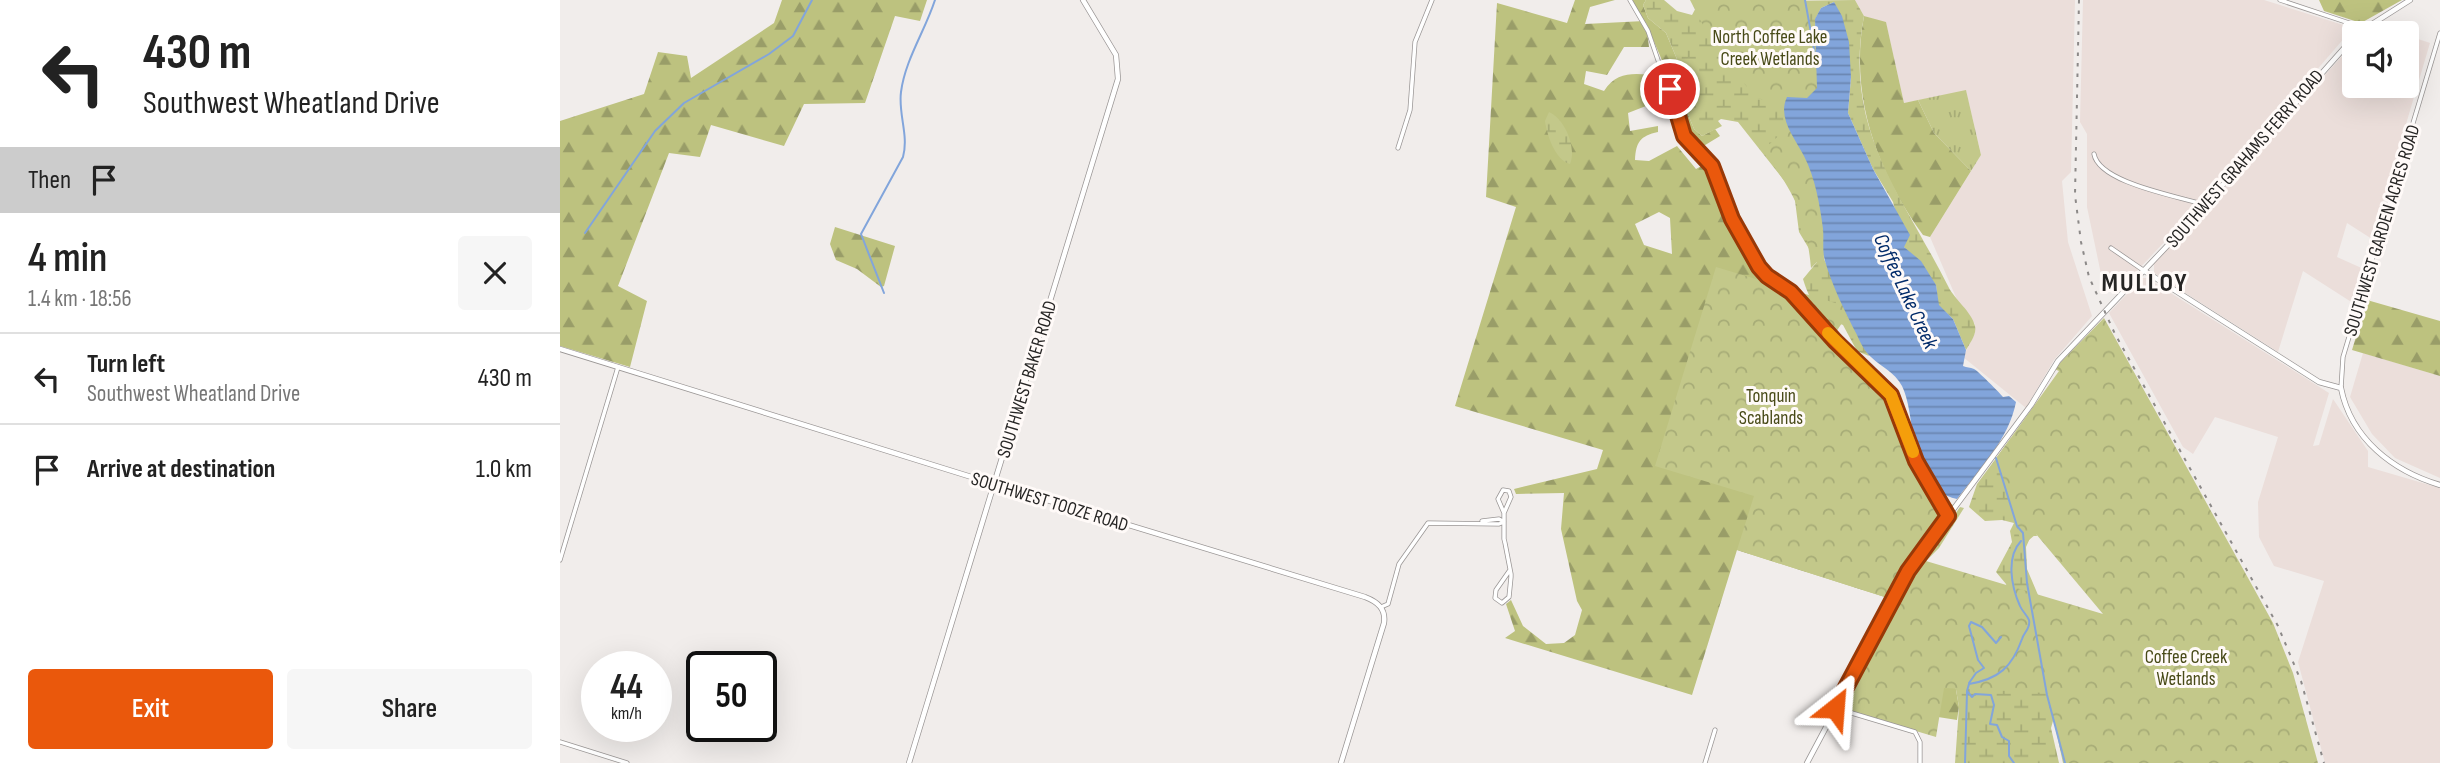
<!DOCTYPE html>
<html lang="en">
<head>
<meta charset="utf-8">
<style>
	body { margin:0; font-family:"Sofia Sans Condensed",sans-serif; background:#f6f6f6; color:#222; height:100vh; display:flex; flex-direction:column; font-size:26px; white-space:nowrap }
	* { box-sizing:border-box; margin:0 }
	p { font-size:23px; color:#767676 }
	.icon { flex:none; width:38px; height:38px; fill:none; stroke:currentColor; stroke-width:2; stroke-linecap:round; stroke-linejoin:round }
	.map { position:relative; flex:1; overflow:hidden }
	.details { display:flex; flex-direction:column; background:#fff; width:560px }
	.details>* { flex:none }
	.hud { background:#fff; color:#222; overflow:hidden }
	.buttons { position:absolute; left:1782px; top:21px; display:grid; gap:14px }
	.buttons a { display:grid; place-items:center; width:77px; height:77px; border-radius:7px; background:#fff; box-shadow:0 7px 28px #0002; font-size:35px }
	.speed { position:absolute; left:21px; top:651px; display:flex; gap:14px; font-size:35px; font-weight:700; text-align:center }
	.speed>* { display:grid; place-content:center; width:91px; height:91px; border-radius:50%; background:#fff; box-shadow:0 7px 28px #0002; line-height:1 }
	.speed small { font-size:18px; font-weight:400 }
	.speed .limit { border:4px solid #111; border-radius:10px; background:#fff; color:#111 }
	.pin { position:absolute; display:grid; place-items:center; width:60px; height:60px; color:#fff; margin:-30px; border:4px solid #fff; border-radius:50%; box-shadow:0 2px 7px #0007 }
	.me { position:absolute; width:77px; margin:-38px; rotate:28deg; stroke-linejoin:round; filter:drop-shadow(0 0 5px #0008) }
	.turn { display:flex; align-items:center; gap:24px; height:147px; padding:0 28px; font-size:32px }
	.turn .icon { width:91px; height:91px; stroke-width:2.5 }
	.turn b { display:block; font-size:49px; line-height:60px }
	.then { display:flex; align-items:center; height:66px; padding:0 28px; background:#0003; gap:14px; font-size:26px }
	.round { display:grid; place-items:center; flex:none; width:74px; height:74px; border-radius:7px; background:#f6f6f6 }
	.overview { display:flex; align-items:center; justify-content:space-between; height:119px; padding:0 28px }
	h1 { font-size:42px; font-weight:600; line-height:52px }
	.cta { display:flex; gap:14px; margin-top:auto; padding:14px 28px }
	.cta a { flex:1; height:80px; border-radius:7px; background:#ea580c; color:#fff; font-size:28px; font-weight:600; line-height:80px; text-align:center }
	.cta a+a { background:#f6f6f6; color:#222 }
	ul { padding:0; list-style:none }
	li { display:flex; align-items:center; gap:21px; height:91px; padding:0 28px; border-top:2px solid #e0e0e0 }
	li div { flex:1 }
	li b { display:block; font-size:26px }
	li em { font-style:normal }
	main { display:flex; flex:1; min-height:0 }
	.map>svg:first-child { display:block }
	.built { fill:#ebdeda }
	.grass { fill:url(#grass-tufts) }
	.forest { fill:url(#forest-firs); fill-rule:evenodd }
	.wetland { fill:url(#wetland-marsh) }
	.park { fill:url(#park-crowns) }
	.water { fill:url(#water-rules) }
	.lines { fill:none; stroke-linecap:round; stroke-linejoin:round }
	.stream { stroke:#82a5db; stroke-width:2 }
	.minor-casing { stroke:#9a9695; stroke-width:5 }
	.tertiary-casing { stroke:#9a9695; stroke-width:6 }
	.secondary-casing { stroke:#9a9695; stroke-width:6 }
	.minor { stroke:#fff; stroke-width:3.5 }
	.tertiary { stroke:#fff; stroke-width:4.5 }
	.secondary { stroke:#fff; stroke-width:4.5 }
	.rail { stroke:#8c8988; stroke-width:2; stroke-dasharray:3.5 7; stroke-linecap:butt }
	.route-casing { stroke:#983908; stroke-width:18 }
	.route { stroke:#ea580c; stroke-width:12 }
	.slow { stroke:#f59e0b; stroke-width:12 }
	.labels { text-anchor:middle; stroke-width:6; stroke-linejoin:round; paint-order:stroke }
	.park-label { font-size:19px; fill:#484a18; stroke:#fffaf8 }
	.street-label { font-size:19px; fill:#262524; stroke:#fffaf8 }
	.water-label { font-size:21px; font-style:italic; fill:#012a69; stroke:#fffaf8 }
	.district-label { font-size:26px; font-weight:bold; letter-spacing:2px; fill:#262524; stroke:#fffaf8 }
</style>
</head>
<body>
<main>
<section class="details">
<div class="hud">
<div class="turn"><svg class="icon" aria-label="left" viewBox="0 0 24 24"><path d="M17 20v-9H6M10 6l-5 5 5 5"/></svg><div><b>430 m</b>Southwest Wheatland Drive</div></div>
<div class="then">Then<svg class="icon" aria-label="arrive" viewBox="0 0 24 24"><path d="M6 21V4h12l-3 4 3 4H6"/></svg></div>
</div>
<div class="overview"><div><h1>4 min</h1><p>1.4 km · 18:56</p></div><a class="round"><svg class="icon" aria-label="close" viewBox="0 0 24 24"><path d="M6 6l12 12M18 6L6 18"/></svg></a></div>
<ul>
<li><svg class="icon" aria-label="left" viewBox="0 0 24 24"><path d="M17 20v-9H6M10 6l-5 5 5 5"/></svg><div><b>Turn left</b><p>Southwest Wheatland Drive</p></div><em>430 m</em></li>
<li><svg class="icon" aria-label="arrive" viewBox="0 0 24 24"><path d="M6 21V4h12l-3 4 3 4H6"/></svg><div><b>Arrive at destination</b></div><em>1.0 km</em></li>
</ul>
<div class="cta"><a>Exit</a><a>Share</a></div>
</section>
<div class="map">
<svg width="1880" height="763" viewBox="0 0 1880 763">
	<defs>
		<pattern id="grass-tufts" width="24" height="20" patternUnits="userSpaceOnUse" patternTransform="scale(1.75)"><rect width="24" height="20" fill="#c3c88a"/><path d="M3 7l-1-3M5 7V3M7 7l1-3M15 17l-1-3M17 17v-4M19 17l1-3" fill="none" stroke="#a7ac77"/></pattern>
		<pattern id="forest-firs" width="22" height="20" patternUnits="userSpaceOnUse" patternTransform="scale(1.75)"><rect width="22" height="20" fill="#bdc27f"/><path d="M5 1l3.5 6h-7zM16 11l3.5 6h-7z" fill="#999d68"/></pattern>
		<pattern id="wetland-marsh" width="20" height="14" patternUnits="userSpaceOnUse" patternTransform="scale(1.75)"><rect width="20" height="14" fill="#c3c88a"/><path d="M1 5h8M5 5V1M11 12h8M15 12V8" fill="none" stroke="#a7ac77"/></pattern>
		<pattern id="park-crowns" width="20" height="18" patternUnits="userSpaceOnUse" patternTransform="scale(1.75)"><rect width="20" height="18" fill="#c3c88a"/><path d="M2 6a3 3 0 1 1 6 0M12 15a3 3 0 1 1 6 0" fill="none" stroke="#a7ac77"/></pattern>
		<pattern id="water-rules" width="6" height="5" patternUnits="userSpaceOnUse" patternTransform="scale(1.75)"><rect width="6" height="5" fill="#82a5db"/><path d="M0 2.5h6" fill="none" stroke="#6a86b1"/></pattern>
	</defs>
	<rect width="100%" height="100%" fill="#f1edeb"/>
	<path class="built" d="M1295 0H1515L1511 172 1502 181 1508 242 1532 316 1494 360 1466 408 1403 357 1415 333V324L1398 302 1370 237 1421 155 1406 91 1344 103 1326 23 1304 16Z
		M1523 0H1704L1793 28 1647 197 1574 274 1555 286 1541 274 1527 207V134L1520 122Z
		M1846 35 1870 43 1812 239 1787 223 1777 257 1806 270 1796 305 1743 271 1718 352 1594 273V263L1794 43V86H1846Z
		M1582 278H1587L1769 393 1753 446 1759 445 1773 399 1808 451V467L1880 488V763H1765L1738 662 1764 581 1714 566 1699 537 1698 502 1718 437 1655 417 1633 454 1623 447 1549 313Z
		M1803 353 1880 376V478L1835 458 1812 434 1790 397Z"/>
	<path class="grass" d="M1406 90 1421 155 1411 171 1374 133 1358 100Z"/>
	<path class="forest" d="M222 0H367L360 21 335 16 305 103 244 104 224 146 151 125 140 157 109 153 58 286 87 301 70 367 0 346V121L84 94 98 52 127 56 131 78 214 23Z
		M1015 0H1055L1030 7 1025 24 1084 21 1070 0H1086L1083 5 1088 18 1106 33 1119 64 1121 97 1134 129 1142 136 1155 129 1160 136 1137 150 1127 140 1121 128 1109 87 1110 79 1086 23 1089 47H1064L1047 75 1026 71 1024 84 1044 91C1058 69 1078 74 1101 76L1109 108 1086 106 1068 113 1070 131 1098 126V132C1080 136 1076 142 1075 160L1089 161 1117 146 1136 169 1147 163 1158 197 1201 280 1218 285 1324 392 1358 474 1385 516 1349 567 1331 599 1177 550 1132 695 945 638 955 631 946 604 951 600 963 626 986 644 1004 643 1015 635 1022 610 1017 601 1001 529 1004 493 956 494 954 489 1037 469 1043 450 895 406 956 207 926 197 937 3 1007 23ZM1099 212 1110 218 1112 254 1084 245 1075 224Z
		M1759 0H1842L1801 23 1764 11Z
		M1304 16 1326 22 1344 103 1358 100 1374 133 1411 171 1370 237 1363 235C1317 171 1289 96 1304 16Z
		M275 227 335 246 324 286 321 287 297 269 276 260 270 244Z
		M1807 300 1880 321V376L1792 350Z
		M1384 681 1395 684 1399 707 1397 720 1378 717Z"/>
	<path class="wetland" d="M1086 0H1104L1117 11 1132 15 1139 2 1295 0 1304 16C1283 129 1341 193 1388 286 1394 299 1412 312 1415 326 1417 334 1410 343 1406 350L1393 319 1378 305 1376 285 1344 247 1333 202 1313 169 1288 113 1291 77 1274 2 1261 8 1255 20 1264 259 1309 356 1297 351 1283 325C1259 316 1250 302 1243 279L1257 262 1239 232 1234 193 1178 122 1161 119 1158 121 1162 126 1142 136 1134 129 1121 97 1119 64 1106 33 1088 18 1083 5Z
		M989 112C1005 119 1017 148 1010 164 995 160 987 135 985 121Z
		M1451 438 1477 536H1471L1466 547 1467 569 1478 595 1498 703 1491 728 1499 763H1395L1399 707 1395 684 1448 593 1446 584 1436 572 1452 542 1450 531 1454 523 1442 520 1425 521 1409 507 1417 484Z"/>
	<path class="park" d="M1130 0H1245L1260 81 1277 242 1251 268C1246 216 1235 192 1202 151L1226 129 1221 105 1197 98 1158 54Z
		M1156 267 1292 308 1272 338 1331 391 1357 474 1377 498 1393 505 1349 567 1331 599 1177 550 1194 496 1095 466Z
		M1544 318 1713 623 1733 673 1758 763H1503L1488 693 1384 688 1376 737 1279 708 1348 582 1400 507 1404 508 1379 548 1366 561 1543 614 1476 534 1462 546 1437 457 1499 371 1494 369Z"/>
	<path class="water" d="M1274 2 1282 16 1289 42 1291 77 1288 113 1313 169 1350 235 1344 247 1361 261 1376 285 1379 305 1393 319 1406 350 1403 366C1407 368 1410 367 1414 369 1417 370 1440 393 1443 397L1449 396 1456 402C1449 439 1419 470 1397 499 1344 486 1359 422 1342 386 1334 371 1322 368 1311 357 1305 352 1300 342 1297 335 1285 312 1272 285 1265 261 1262 251 1264 239 1263 229 1260 205 1255 177 1244 156 1235 138 1217 118 1227 97L1247 98 1257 88 1255 19 1261 8Z"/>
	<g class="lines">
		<path class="stream" d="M1245 0 1258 71
			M25 233 95 131 124 103 209 54 233 36 252 0
			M324 293 301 234 343 157C349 135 338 114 341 92 345 60 365 31 375 0
			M1436 458 1457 526 1463 533 1467 583 1487 695 1505 763
			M1409 683 1416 673 1424 668 1418 660 1409 626 1411 622 1422 627 1436 643 1441 637
			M1405 763 1407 692
			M1454 763 1449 756V741L1442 737 1437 725 1430 724 1434 705 1431 695 1415 694 1412 697 1407 691 1409 684C1439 679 1452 667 1462 639 1464 632 1471 628 1469 620 1467 615 1462 611 1460 606 1451 586 1446 557 1461 541"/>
		<g class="minor-casing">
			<path id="minor" d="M1070 0 1088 31 1124 136 1150 164 1172 219 1199 267 1208 278 1231 292 1275 341 1331 395 1356 461 1388 516
				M1720 0 1804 28
				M838 148 850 110 855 42 872 0
				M1534 154C1539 183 1618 196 1645 205
				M1551 248 1583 270
				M1781 388 1783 357 1880 33
				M943 490 949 491 951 497 944 513 938 499Z
				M944 513V539L945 543 951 574V577L949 597 942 603 935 598 936 590 950 570
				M922 521 939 519 944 522
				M0 560 58 367
				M821 607 828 604 839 564 868 523 939 524 944 522
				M1275 708 1355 732 1360 742V763
				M0 742 67 763
				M1145 763 1155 730"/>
		</g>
		<g class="tertiary-casing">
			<path id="tertiary" d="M1583 270 1759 382 1781 388C1791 439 1833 471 1880 485
				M0 349 434 484 349 763"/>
		</g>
		<g class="secondary-casing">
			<path id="secondary" d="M523 0 556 55 558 79 434 484 805 597C818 602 826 609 824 623L781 763
				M1798 33 1850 0
				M1247 763 1354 562 1471 405 1498 361 1628 224 1794 37"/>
		</g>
		<use href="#minor" class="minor"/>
		<use href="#tertiary" class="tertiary"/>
		<use href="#secondary" class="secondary"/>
		<path class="rail" d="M1519 0 1515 195 1521 242 1529 277 1555 334 1718 626 1741 681 1764 763"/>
	</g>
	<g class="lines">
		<g class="route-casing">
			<path id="route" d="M1110 89 1124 136 1152 166 1172 219 1199 267 1207 276 1231 292 1275 341 1331 395 1356 461 1388 516 1348 571 1275 708"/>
		</g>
		<use href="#route" class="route"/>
		<path class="slow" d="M1268 333 1331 395 1353 452"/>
	</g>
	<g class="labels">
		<g class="park-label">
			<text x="1210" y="43">North Coffee Lake<tspan x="1210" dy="22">Creek Wetlands</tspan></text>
			<text x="1211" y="402">Tonquin<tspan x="1211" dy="22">Scablands</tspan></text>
			<text x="1626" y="663">Coffee Creek<tspan x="1626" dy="22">Wetlands</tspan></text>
		</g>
		<g class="street-label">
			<text transform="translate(1684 158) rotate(-49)" y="7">SOUTHWEST GRAHAMS FERRY ROAD</text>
			<text transform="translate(1821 230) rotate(-73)" y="7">SOUTHWEST GARDEN ACRES ROAD</text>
			<text transform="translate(466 379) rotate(-73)" y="7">SOUTHWEST BAKER ROAD</text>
			<text transform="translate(490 501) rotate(17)" y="7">SOUTHWEST TOOZE ROAD</text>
		</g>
		<g class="water-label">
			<text transform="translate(1346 291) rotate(65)" y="7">Coffee Lake Creek</text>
		</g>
		<g class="district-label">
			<text x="1585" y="291">MULLOY</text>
		</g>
	</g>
</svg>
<div class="buttons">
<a><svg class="icon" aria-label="sound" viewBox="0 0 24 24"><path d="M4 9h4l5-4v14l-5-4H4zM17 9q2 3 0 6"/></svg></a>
</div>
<div class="speed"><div>44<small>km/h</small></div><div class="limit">50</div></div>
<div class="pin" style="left:1110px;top:89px;background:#d93025"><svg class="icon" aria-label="arrive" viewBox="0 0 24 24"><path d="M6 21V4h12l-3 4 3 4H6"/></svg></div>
<svg class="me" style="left:1275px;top:708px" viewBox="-20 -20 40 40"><path d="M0-17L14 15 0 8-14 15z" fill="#ea580c" stroke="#fff" stroke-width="4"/></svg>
</div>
</main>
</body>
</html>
